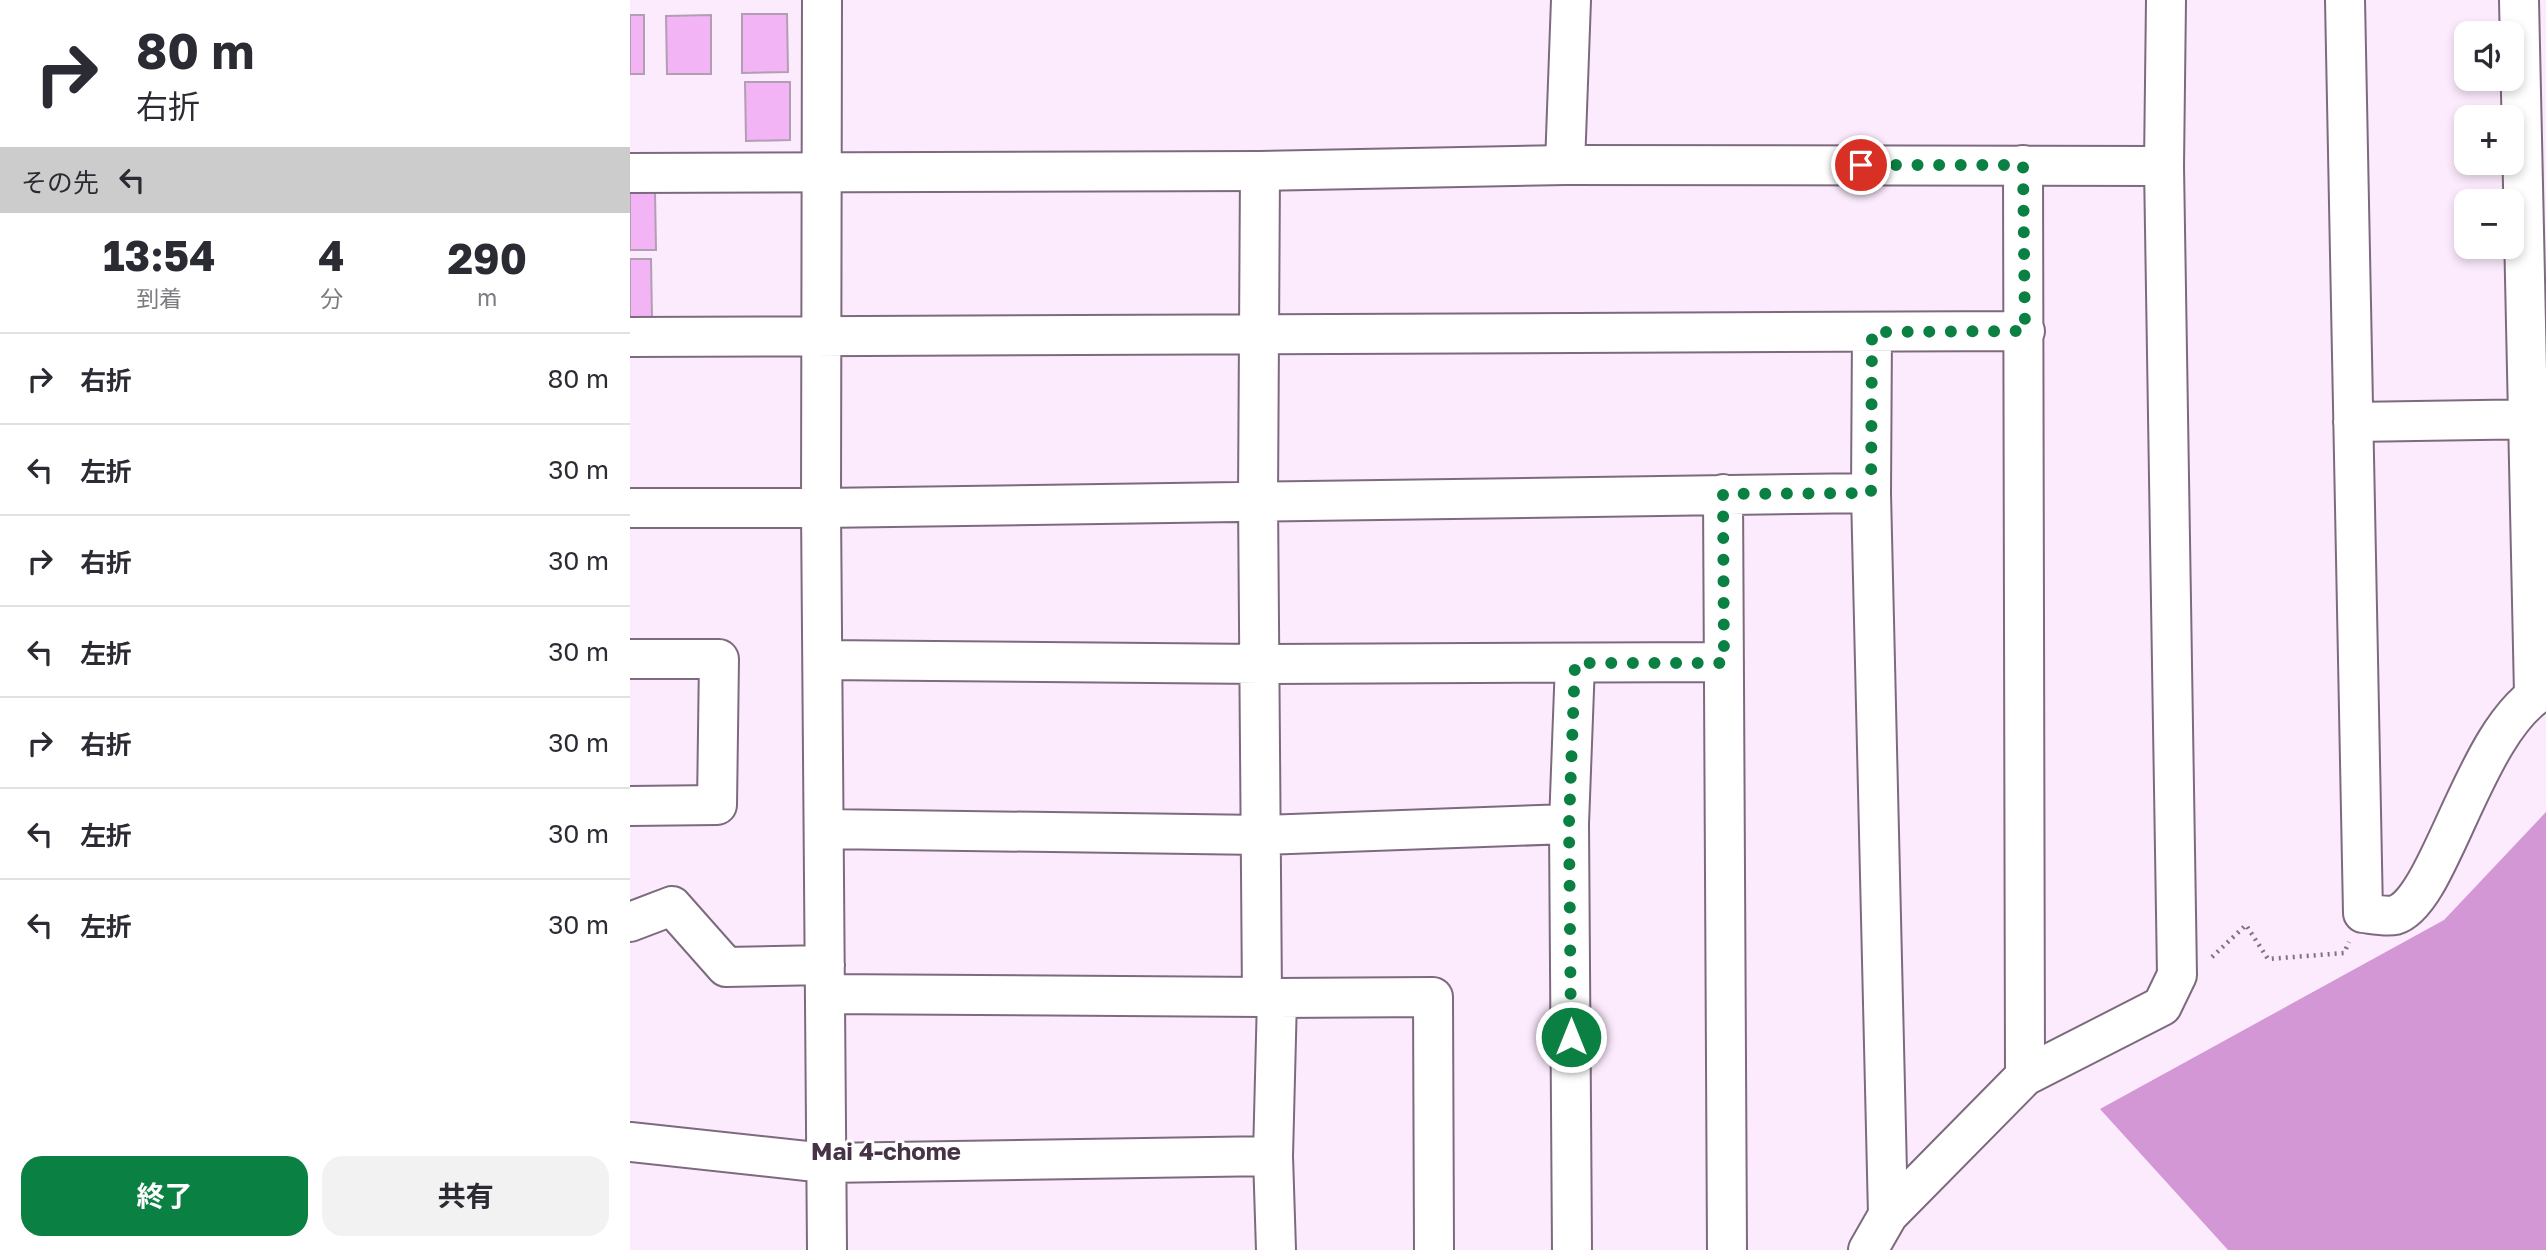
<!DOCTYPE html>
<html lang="ja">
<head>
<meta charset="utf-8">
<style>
	body { margin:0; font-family:"Golos Text","Noto Sans JP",sans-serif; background:#f2f2f3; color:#2b2b33; height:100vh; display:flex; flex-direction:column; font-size:26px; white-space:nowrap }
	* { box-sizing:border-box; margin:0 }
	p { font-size:23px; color:#7c7c81 }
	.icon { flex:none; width:38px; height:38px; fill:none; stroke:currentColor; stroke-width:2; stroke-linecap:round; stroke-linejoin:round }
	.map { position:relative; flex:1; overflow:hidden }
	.side { display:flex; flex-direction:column; background:#fff; width:630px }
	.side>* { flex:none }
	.hud { background:#fff; color:#2b2b33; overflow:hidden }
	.fabs { position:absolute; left:1824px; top:21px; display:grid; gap:14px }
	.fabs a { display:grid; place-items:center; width:70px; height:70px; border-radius:14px; background:#fff; box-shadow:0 4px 10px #0003; font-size:35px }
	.pin { position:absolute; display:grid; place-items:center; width:60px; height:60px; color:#fff; margin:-30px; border:4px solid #fff; border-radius:50%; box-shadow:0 2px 7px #0007 }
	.me { position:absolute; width:77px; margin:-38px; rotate:0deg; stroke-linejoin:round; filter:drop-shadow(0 0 5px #0008) }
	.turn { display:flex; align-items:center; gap:24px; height:147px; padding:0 21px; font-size:32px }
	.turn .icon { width:91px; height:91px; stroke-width:2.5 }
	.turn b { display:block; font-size:49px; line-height:60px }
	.then { display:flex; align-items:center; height:66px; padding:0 21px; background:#0003; gap:14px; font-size:26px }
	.eta { display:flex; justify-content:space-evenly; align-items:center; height:119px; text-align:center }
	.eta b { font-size:42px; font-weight:700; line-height:49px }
	.cta { display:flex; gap:14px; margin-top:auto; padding:14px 21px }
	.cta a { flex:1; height:80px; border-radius:21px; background:#0b8043; color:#fff; font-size:28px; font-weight:700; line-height:80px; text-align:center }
	.cta a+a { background:#f2f2f3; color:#2b2b33 }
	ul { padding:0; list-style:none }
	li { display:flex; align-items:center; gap:21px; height:91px; padding:0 21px; border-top:2px solid #e1e1e2 }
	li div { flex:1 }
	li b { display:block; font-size:26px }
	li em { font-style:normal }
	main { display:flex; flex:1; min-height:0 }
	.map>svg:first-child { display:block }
	.forest { fill:#d397d6 }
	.building { fill:#f2b4f4; stroke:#b29eb3; stroke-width:2 }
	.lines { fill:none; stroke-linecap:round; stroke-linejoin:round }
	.minor-casing { stroke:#7d6a7e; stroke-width:42 }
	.tertiary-casing { stroke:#7d6a7e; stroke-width:42 }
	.path { stroke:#7d727e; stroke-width:4.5; stroke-dasharray:2 5; stroke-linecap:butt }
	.minor { stroke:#fff; stroke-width:38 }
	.tertiary { stroke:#fff; stroke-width:38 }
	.route { stroke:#0b8043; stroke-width:12; stroke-dasharray:0 21.6 }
	.labels { text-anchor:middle; stroke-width:6; stroke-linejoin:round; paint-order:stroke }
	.neighbourhood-label { font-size:24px; font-weight:bold; fill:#463446; stroke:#fff }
</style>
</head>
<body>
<main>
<section class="side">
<div class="hud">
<div class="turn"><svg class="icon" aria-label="right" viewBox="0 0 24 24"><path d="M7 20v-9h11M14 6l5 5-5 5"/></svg><div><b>80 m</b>右折</div></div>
<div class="then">その先<svg class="icon" aria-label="left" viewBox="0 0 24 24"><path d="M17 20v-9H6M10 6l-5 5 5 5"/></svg></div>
</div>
<div class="eta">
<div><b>13:54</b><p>到着</p></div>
<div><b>4</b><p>分</p></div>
<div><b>290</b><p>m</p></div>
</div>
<ul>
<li><svg class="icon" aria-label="right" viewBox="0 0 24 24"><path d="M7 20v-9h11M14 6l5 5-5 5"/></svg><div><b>右折</b></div><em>80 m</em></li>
<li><svg class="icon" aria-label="left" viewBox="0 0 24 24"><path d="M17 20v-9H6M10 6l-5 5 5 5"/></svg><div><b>左折</b></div><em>30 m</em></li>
<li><svg class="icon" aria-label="right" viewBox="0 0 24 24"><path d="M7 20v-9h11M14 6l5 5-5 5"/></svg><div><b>右折</b></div><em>30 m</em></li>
<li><svg class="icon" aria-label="left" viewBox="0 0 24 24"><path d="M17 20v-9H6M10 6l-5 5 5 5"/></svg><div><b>左折</b></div><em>30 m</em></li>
<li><svg class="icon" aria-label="right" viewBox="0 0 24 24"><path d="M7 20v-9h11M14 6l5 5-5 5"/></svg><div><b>右折</b></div><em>30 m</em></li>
<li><svg class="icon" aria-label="left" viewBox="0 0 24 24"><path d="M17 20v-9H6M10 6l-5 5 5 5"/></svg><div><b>左折</b></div><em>30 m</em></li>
<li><svg class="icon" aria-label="left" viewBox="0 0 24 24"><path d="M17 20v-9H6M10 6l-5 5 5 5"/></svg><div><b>左折</b></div><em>30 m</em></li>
</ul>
<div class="cta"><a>終了</a><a>共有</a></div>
</section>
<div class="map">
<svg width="1916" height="1250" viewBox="0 0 1916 1250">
	<rect width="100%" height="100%" fill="#fcebfd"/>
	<path class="forest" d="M1916 812V1250H1598L1470 1109 1814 920Z"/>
	<path class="building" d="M112 14H157L158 72 112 73Z
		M0 15H14V74H0Z
		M81 15V74H37L36 16Z
		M115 82H160V140L116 141Z
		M25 191 26 250H0V192Z
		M0 259H21L22 318H0Z"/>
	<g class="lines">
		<g class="minor-casing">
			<path id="minor" d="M192 0 191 508 197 1250
				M1715 0 1733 913C1742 914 1756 917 1765 915 1811 902 1845 724 1916 689
				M1889 0 1904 694
				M935 165 941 0
				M1393 165 1395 1076
				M630 171 628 499 632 997 647 998 643 1156 646 1250
				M0 337 1395 331
				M1723 422 1916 419
				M1241 493 1242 332
				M1093 494 1097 1250
				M0 508H191L1241 493 1258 1215
				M0 659H89L87 805 0 806
				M193 660 630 664 1094 662
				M939 824 945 663
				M195 829 632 835 939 824 942 1250
				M0 922 42 906 96 967 195 965
				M195 994 632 997
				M647 998 803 997 804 1250
				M0 1142 195 1163 643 1156
				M1238 1250 1258 1215 1395 1076 1532 1006 1547 975 1534 166 1536 0"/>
		</g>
		<g class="tertiary-casing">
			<path id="tertiary" d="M0 173 630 171 935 165 1534 166"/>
		</g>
		<path class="path" d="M1582 957 1616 925 1638 959 1714 953 1719 942"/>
		<use href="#minor" class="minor"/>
		<use href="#tertiary" class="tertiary"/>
	</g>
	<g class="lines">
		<path class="route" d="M941 1037 939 824 945 663H1094L1093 494 1241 493 1242 332 1395 331 1393 165H1231"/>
	</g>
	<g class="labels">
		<g class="neighbourhood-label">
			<text x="256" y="1160">Mai 4-chome</text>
		</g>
	</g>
</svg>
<div class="fabs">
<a><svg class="icon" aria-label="sound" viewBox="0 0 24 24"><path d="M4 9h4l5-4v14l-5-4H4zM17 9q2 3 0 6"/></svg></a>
<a>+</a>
<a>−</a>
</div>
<div class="pin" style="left:1231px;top:165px;background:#d93025"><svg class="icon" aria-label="arrive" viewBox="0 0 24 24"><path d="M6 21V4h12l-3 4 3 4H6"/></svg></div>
<svg class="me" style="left:941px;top:1037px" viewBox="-20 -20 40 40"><circle r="17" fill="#0b8043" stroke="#fff" stroke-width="3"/><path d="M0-11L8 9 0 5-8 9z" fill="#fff"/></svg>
</div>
</main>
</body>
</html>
